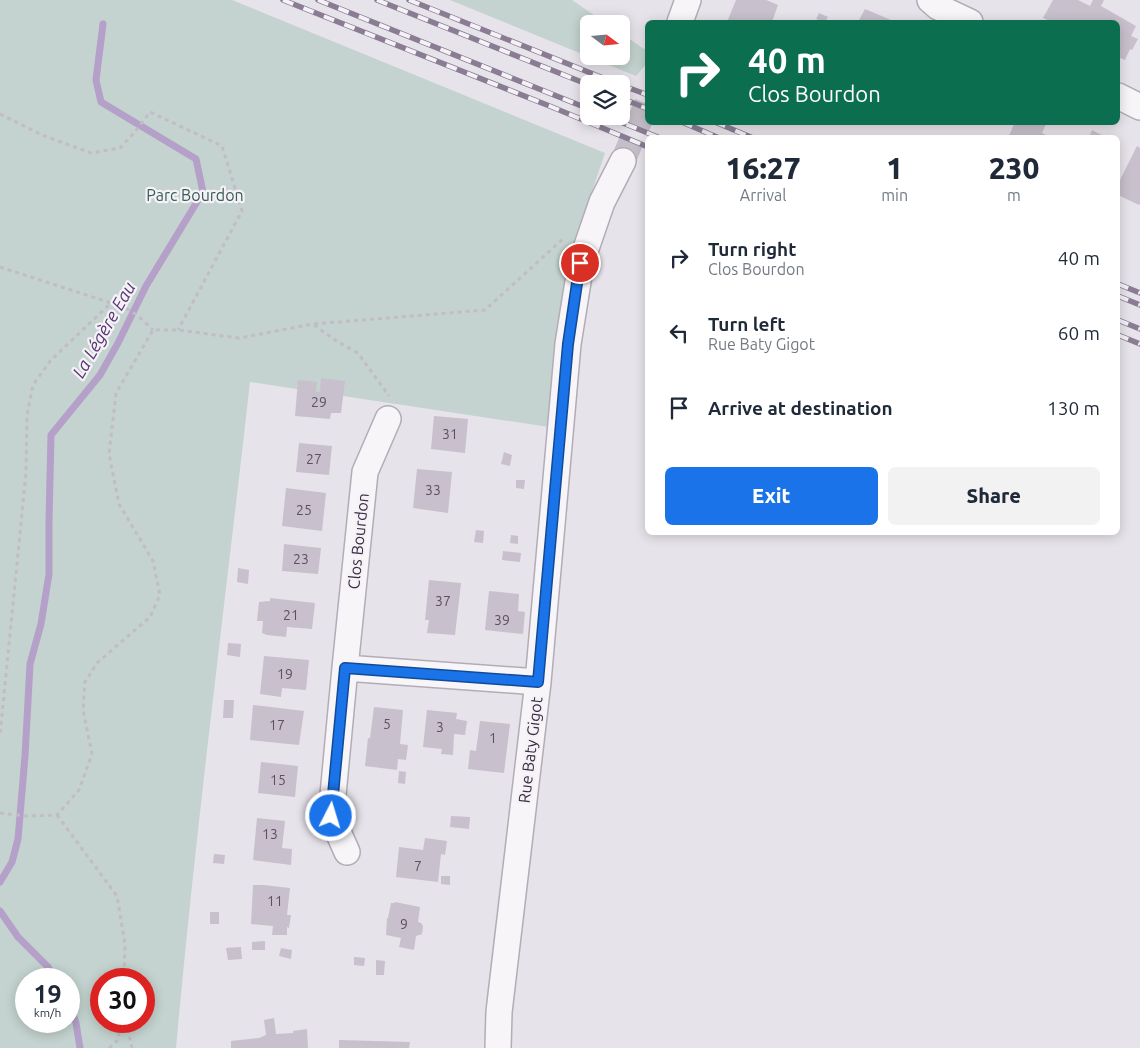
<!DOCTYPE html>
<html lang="en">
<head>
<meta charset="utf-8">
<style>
	body { margin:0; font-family:Ubuntu,sans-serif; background:#f2f2f3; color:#1f2937; height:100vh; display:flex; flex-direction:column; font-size:19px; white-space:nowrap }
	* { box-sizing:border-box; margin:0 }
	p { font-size:16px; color:#747a83 }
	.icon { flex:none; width:28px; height:28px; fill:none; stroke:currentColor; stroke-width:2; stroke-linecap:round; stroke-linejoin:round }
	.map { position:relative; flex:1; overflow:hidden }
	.details { position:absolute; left:645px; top:135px; width:475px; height:400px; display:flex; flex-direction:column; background:#fff; border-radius:8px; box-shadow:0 2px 12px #0003 }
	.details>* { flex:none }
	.banner { position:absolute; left:645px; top:20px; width:475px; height:105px; border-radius:8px; box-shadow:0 2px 12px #0003; background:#0b6e4f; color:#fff; overflow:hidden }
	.needle { width:32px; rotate:106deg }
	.fabs { position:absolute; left:580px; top:15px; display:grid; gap:10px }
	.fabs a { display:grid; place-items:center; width:50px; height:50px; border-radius:8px; background:#fff; box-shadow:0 2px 12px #0003; font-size:25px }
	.speed { position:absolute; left:15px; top:968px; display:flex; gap:10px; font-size:25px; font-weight:700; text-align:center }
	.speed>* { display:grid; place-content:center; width:65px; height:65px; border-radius:50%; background:#fff; box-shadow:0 2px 12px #0003; line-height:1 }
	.speed small { font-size:12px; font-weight:400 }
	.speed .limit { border:8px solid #d22; background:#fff; color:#111 }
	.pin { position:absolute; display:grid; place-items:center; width:42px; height:42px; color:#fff; margin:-21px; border:2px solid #fff; border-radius:50%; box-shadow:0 1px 5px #0007 }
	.me { position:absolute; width:55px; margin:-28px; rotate:5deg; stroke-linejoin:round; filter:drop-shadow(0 0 4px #0008) }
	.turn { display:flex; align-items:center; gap:18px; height:105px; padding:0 20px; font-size:22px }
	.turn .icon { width:65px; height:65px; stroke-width:2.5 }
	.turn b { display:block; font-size:35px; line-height:42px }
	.eta { display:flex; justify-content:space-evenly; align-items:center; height:85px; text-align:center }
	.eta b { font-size:30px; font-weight:800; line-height:35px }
	.cta { display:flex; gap:10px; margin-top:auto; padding:10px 20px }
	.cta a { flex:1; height:58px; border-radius:8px; background:#1a73e8; color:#fff; font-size:20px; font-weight:800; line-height:58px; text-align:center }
	.cta a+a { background:#f2f2f3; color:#1f2937 }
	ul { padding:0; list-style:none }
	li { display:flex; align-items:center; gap:15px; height:75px; padding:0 20px }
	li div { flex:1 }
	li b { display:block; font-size:19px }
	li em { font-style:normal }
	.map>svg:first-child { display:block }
	.green { fill:#c4d3cf; fill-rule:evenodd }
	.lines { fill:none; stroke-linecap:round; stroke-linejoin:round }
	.stream { stroke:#b4a0c8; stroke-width:7 }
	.building { fill:#c8c0cc }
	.street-tunnel { stroke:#c4bec8; stroke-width:25; stroke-dasharray:25 12; stroke-linecap:butt }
	.street-casing { stroke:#b3acb7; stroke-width:28 }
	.path { stroke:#c2bcc5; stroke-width:3; stroke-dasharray:4 4; stroke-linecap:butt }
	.street { stroke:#f7f5f8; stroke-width:25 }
	.rail-casing { stroke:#8a7d93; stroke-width:5.5 }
	.rail { stroke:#f5f2f7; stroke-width:4; stroke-dasharray:11; stroke-linecap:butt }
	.route-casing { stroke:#114b97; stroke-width:12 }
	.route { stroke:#1a73e8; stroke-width:9 }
	.labels { text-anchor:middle; stroke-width:4.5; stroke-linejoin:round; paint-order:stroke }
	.number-label { font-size:14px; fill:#5d5064 }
	.park-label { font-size:16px; fill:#395c55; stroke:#f5f2f7 }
	.street-label { font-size:16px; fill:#392b41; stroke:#f5f2f7 }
	.water-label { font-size:18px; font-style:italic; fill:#583873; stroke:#f5f2f7 }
</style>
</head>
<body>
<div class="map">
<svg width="1140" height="1048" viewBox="0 0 1140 1048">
	<rect width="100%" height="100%" fill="#e7e3ea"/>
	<path class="green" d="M0 0H232L605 153 588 203 571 274 549 427 250 382C225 604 196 825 176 1048H0ZM26 979H69V1021H26ZM101 979H144V1021H101Z
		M450 0H572L607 24H589V56H621V33L647 51V63L636 76Z"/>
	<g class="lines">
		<path class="stream" d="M0 882 12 862 18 839 25 756 30 664 41 624 49 574V521L51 435 100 375 118 343 146 286 203 192 196 159 101 102 96 80 103 24
			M0 911 18 937 48 967 56 979
			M69 1002 76 1023 80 1048"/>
	</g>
	<path class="building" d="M736 0H766L778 5 772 22H727Z
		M1053 0H1078L1090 6 1093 0H1104L1101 6 1136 26 1131 36 1138 39 1132 50 1130 49 1125 60 1118 57V22H1052L1043 18Z
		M865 9 891 20 890 22H858Z
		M819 13 828 17 825 22 816 19Z
		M1015 122H1047L1042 133 1046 135 1044 138H1008Z
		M1092 130 1107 138H1089Z
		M1137 146 1140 148V203L1139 205 1118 195V184Z
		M321 378 345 381 341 413H331L330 419 295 416 298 380 317 382 316 392H320Z
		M434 416 468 419 465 453 431 449Z
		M299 443 332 446 329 475 296 472Z
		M504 452 512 455 510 466 501 464Z
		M417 469 452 472 448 513 413 508Z
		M516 480H525L524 489 516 488Z
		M286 488 326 493 322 531 282 526Z
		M476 530 484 531 483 543 474 542Z
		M511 535 518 536V544L510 543Z
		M284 544 321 548 318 574 282 571Z
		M503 551 521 553 520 562 502 560Z
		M238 568 249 570 248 584 237 582Z
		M429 580 461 583 455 635 427 633 429 620H425Z
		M489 591 519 594 518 611 525 612 523 634 485 630Z
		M270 598 315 603 312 629 287 627 286 637 267 635 262 633 263 621H257L259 602 270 601Z
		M228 643 241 644 240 657 227 655Z
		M264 656 309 660 306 690 282 688 281 697 260 694Z
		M224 700H234L233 718H223Z
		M253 705 304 711 299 745 250 740Z
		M374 707 403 710 400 744 408 745 406 760 398 759 397 770 365 766 368 738H370Z
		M427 710 457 713 456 719 467 721 465 735 454 734 453 755 441 754 442 749 423 747Z
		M480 721 510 724 504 773 468 769 470 750 476 751Z
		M261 762 298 766 295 797 258 793Z
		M399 771 406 772 405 784 398 783Z
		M451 816 470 817 469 829 450 827Z
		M257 818 285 821 282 848 292 849 291 865 253 860Z
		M425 838 447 841 445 855 441 854 438 882 396 877 399 847 423 850Z
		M214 854 225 855 224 864 213 863Z
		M441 876H450V885L441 884Z
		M253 885H264L290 888 287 915H291L289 928 287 927V935H272L273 926 251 924Z
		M395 902 420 907 418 922 421 923 423 926 422 934 416 936 414 950 399 947 401 938 386 935 387 918H388L391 903H395Z
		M210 912H219V924H210Z
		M265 941V950H252V942Z
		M241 947 242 959 228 960 226 948Z
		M281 948 292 950 291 959 279 956Z
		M354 957 365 958 364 966 354 965Z
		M376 960 385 961 384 975H376Z
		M274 1018 276 1034 293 1033V1031L307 1029 308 1048H231V1041L259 1038 266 1035 264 1020Z
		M339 1040 410 1042 409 1048H339Z"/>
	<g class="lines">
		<path class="street-tunnel" d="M623 161 648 101"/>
		<g class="street-casing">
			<path id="street" d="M930 0 938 7 970 22
				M680 22 688 0
				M1118 96 1140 107
				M345 668 538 682
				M347 852 331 816 345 668 365 472 388 419
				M498 1048 499 1012 538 682 568 344 581 263 602 202 623 161"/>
		</g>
		<path class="path" d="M0 114 42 135 91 153 120 148 134 133 150 112 222 146 242 211 178 330
			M0 267 111 303 51 360 33 385 27 415 26 473 0 735
			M111 303C128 306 141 318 153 330
			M314 325 338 342 358 353 389 396
			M0 813 26 816 57 815 79 790 92 754 83 710 85 682 97 663 150 617 160 595 153 561 119 504 109 454 116 393 153 330H178L239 338 313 324 485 310 565 237
			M57 815 117 896 125 944 124 979
			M126 1021 132 1048
			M109 1048 118 1040 121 1021"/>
		<use href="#street" class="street"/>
		<g class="rail-casing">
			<path id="rail" d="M283 0 552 107 648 147
				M318 0 589 109
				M377 0 589 85
				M409 0 618 84
				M621 85 648 95
				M621 98 648 109
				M606 116 660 138
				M682 122 719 138
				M715 122 753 138
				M1118 284 1140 293
				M1118 296 1140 305
				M1118 320 1140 329
				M1118 335 1140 344"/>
		</g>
		<use href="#rail" class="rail"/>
	</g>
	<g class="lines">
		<g class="route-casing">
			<path id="route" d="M331 816 345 668 538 682 568 344 580 263"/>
		</g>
		<use href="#route" class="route"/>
	</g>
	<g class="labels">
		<g class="number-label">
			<text x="319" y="407">29</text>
			<text x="450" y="439">31</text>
			<text x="314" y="464">27</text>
			<text x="433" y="495">33</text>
			<text x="304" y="515">25</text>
			<text x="301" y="564">23</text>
			<text x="443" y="606">37</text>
			<text x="291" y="620">21</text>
			<text x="502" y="625">39</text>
			<text x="285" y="679">19</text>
			<text x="387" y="729">5</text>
			<text x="277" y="730">17</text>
			<text x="440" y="732">3</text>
			<text x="493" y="743">1</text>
			<text x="278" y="785">15</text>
			<text x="270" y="839">13</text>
			<text x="418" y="871">7</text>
			<text x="275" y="906">11</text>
			<text x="404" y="929">9</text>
		</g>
		<g class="park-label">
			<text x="195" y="201">Parc Bourdon</text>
		</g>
		<g class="street-label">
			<text transform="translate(358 541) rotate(-84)" y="6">Clos Bourdon</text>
			<text transform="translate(530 750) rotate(-83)" y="6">Rue Baty Gigot</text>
		</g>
		<g class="water-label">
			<text transform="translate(104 330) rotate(-60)" y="6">La Légère Eau</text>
		</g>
	</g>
</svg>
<div class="fabs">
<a><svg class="needle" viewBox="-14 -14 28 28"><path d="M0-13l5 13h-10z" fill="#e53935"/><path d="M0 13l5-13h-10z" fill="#747a83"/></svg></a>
<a><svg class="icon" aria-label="layers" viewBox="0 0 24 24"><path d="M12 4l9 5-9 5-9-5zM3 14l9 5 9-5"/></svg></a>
</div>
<div class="speed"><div>19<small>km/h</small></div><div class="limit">30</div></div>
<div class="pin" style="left:580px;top:263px;background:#d93025"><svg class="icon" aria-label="arrive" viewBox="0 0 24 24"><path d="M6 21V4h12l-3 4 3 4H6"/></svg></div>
<svg class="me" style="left:331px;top:816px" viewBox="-20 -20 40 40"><circle r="17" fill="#1a73e8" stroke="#fff" stroke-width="3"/><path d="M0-11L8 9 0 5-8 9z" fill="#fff"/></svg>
<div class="banner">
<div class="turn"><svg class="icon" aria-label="right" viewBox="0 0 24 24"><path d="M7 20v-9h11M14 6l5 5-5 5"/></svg><div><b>40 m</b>Clos Bourdon</div></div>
</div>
<section class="details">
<div class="eta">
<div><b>16:27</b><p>Arrival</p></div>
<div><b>1</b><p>min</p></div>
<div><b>230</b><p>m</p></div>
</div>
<ul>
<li><svg class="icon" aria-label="right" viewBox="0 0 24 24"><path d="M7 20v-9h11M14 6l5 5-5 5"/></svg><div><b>Turn right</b><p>Clos Bourdon</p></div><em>40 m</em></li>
<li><svg class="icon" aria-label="left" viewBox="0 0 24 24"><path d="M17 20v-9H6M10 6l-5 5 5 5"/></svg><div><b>Turn left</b><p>Rue Baty Gigot</p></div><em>60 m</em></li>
<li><svg class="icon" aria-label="arrive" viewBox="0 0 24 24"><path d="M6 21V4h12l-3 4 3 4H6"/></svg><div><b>Arrive at destination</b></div><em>130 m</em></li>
</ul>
<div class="cta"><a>Exit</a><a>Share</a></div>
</section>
</div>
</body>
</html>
